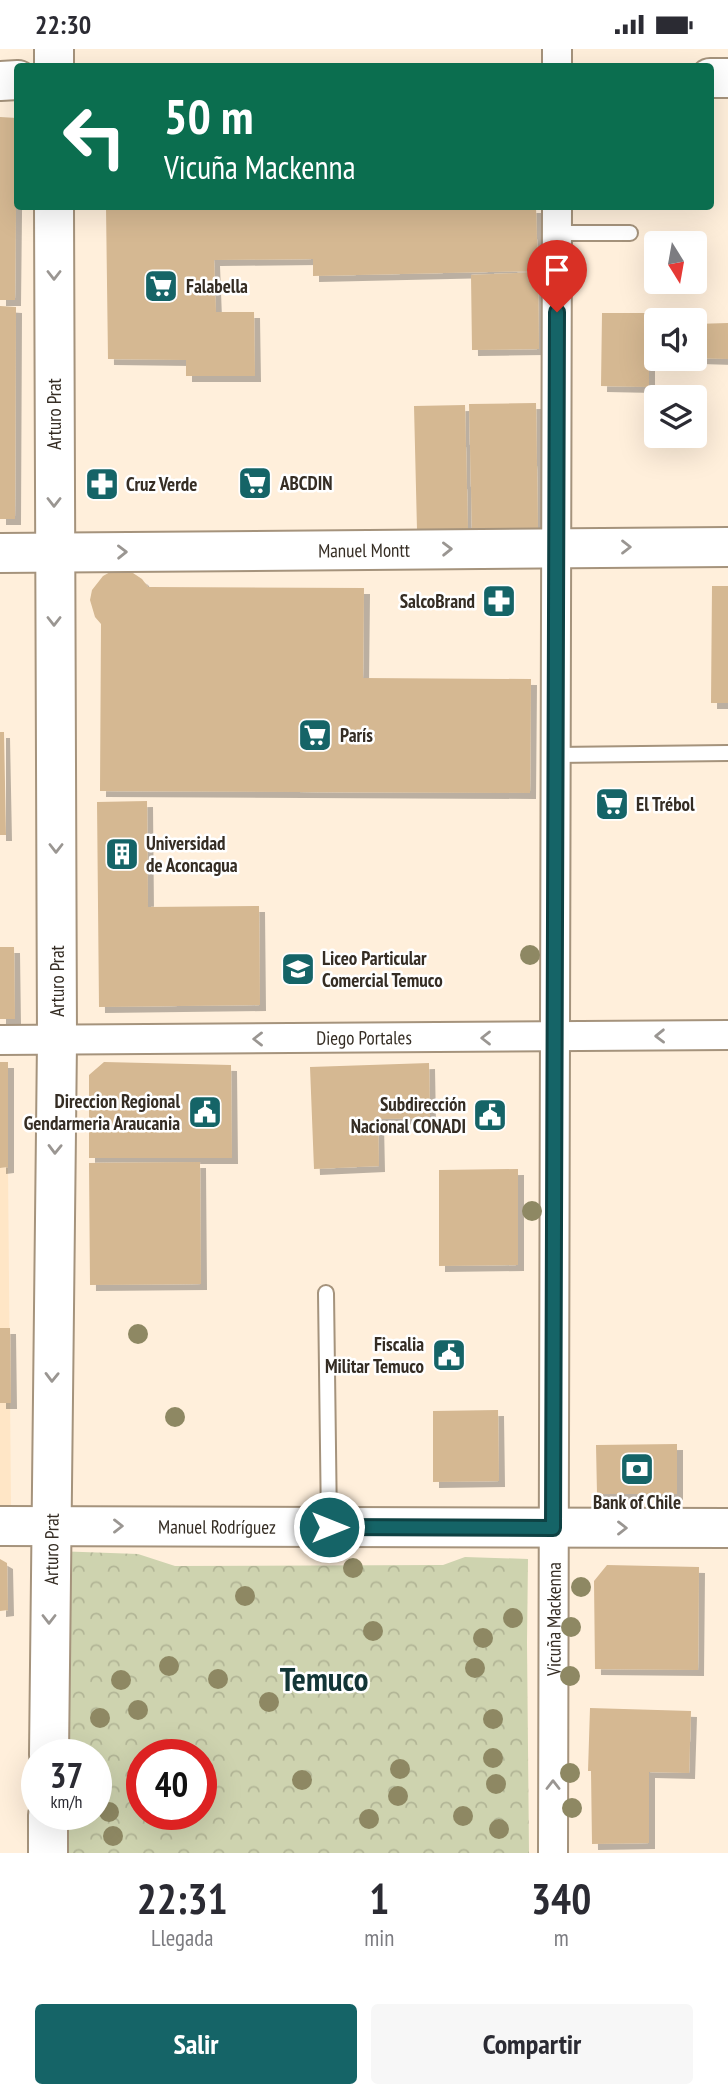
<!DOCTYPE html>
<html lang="es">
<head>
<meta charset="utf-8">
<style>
	body { margin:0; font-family:"PT Sans Narrow",sans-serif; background:#f7f7f7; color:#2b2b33; height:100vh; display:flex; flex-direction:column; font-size:26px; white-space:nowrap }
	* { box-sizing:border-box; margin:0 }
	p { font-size:23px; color:#7c7c81 }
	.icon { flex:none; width:38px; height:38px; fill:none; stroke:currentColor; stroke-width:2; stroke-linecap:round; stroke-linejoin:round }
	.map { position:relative; height:1804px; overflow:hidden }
	.drawer { display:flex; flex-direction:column; background:#fff; flex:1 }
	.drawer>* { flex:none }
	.hud { position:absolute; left:14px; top:14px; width:700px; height:147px; border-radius:7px; box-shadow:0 7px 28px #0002; background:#0b6e4f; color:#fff; overflow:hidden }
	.needle { width:46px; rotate:169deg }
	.controls { position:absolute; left:644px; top:182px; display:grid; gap:14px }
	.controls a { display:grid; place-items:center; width:63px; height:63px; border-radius:7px; background:#fff; box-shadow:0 7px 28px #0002; font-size:35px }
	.speed { position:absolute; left:21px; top:1690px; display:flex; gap:14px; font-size:35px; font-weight:700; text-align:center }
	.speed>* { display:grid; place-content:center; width:91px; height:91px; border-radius:50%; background:#fff; box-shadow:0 7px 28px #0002; line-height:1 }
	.speed small { font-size:18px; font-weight:400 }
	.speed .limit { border:10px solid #d22; background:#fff; color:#111 }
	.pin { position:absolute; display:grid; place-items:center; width:60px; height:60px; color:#fff; margin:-72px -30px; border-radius:50% 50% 50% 0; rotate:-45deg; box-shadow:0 0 7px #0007 }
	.pin .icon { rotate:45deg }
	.me { position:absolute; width:77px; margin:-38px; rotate:90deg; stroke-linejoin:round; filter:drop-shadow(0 0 5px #0008) }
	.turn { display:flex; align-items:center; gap:24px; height:147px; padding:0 35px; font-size:32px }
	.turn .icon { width:91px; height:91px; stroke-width:2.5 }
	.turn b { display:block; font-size:49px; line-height:60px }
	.eta { display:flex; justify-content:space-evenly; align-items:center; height:119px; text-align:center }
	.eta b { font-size:42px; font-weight:800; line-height:49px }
	.cta { display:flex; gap:14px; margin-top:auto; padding:14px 35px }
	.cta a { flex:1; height:80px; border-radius:7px; background:#156467; color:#fff; font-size:28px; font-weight:800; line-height:80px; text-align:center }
	.cta a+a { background:#f7f7f7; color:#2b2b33 }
	.status { display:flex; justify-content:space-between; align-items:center; height:49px; padding:0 35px; background:#fff; direction:ltr }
	.status svg { height:19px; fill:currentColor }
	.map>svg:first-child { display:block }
	.built { fill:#ffe6c6 }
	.park { fill:url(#park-crowns); fill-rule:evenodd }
	.building { fill:#d5b892; filter:url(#shadow) }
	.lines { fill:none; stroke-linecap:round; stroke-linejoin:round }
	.lane-casing { stroke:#a5937c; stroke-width:18 }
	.street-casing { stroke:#a5937c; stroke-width:32 }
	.secondary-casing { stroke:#a5937c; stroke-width:42 }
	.lane { stroke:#fff; stroke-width:14 }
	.street { stroke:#fff; stroke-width:28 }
	.secondary { stroke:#fff; stroke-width:38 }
	.tree { fill:#8e8863 }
	.oneway { stroke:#9a9692 }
	.route-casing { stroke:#0e4143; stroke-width:18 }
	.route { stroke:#156467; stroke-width:12 }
	.labels { text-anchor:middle; stroke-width:5; stroke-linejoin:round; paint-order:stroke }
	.poi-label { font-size:19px; font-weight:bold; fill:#352d24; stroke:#fff; text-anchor:start }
	.street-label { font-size:19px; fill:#352d24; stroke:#fff }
	.town-label { font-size:33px; font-weight:bold; fill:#133637; stroke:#fff }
</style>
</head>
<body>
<div class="status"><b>22:30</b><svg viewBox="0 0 49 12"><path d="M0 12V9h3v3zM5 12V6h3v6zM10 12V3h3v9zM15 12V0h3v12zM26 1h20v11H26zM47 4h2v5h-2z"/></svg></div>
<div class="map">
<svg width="728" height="1804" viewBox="0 0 728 1804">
	<defs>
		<pattern id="park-crowns" width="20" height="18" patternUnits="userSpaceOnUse" patternTransform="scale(1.75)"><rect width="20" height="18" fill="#ced3af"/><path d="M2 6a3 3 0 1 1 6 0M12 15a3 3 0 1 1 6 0" fill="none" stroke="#b2b596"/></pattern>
		<filter id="shadow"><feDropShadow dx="6" dy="6" stdDeviation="0" flood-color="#0004"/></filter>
	</defs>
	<rect width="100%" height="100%" fill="#ffefdb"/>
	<path class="built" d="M8 1118 11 1456H0V1119Z"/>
	<path class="park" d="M55 1502 138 1505 175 1517 443 1516 465 1508 528 1510 527 1593 529 1804H68V1766H96V1706H68ZM142 1706H201V1766H142Z"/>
	<path class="building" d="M0 68 17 69 15 251H0Z
		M106 158H536L538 222 313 227V210L214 211 216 263H254L255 327H186V311L108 310Z
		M538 223 539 300 472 301 471 226Z
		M0 257 16 258 15 470H0Z
		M602 264H652L651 275H656V309H649V338L601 337Z
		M728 274V310L695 309V275Z
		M536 354 538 479 472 480 469 355Z
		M465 356 468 480 417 481 414 357Z
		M123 521 133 524 142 530 148 538 364 539 363 629 531 630 530 744 100 742 101 575 95 568 90 551 92 541 103 527 112 522Z
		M712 537H728V654H711Z
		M0 683H4L6 786H0Z
		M147 752 148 858 259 857 260 956 99 958 97 753Z
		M0 898H14L15 970H0Z
		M0 1013H8V1118L0 1119Z
		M104 1013 231 1016 232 1109H89V1026Z
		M429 1014 430 1069 378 1070 379 1117 314 1120 310 1018Z
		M200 1113 201 1235 90 1236 89 1114Z
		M518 1120V1216L439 1217V1121Z
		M0 1279H10L11 1354H0Z
		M498 1361 499 1432 433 1433V1362Z
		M677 1395V1445H597L596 1396Z
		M0 1510 7 1514 8 1561 0 1562Z
		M607 1516 699 1518 698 1621 595 1620 594 1532Z
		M590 1659 691 1662 689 1724 649 1723V1794L592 1795 591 1722H588Z"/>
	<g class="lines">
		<g class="lane-casing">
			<path id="lane" d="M557 184H630
				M556 706 728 704
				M326 1244 329 1476"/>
		</g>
		<g class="street-casing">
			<g id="street">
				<path d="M557 0V18"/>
				<path id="s1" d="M0 991 728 986"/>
				<path id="s2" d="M553 1804 557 158"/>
			</g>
		</g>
		<g class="secondary-casing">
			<g id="secondary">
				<path d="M54 18V0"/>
				<path d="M710 29H728"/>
				<path d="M0 32 18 31"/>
				<path id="s3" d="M0 504 728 498"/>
				<path id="s4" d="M0 1477 728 1479"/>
				<path id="s5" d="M49 1706 57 992 54 158"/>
				<path d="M48 1804V1766"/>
			</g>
		</g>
		<use href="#lane" class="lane"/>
		<use href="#street" class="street"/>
		<use href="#secondary" class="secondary"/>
	</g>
	<g class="tree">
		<circle cx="530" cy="906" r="10"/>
		<circle cx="532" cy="1162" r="10"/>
		<circle cx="138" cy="1285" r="10"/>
		<circle cx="175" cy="1368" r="10"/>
		<circle cx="353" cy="1519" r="10"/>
		<circle cx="581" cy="1538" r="10"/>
		<circle cx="245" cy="1547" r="10"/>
		<circle cx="513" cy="1569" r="10"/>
		<circle cx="571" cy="1578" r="10"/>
		<circle cx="373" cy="1582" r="10"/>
		<circle cx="483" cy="1589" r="10"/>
		<circle cx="169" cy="1617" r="10"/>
		<circle cx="475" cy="1619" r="10"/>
		<circle cx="570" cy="1627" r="10"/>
		<circle cx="218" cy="1630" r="10"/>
		<circle cx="121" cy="1631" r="10"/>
		<circle cx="269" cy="1653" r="10"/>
		<circle cx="138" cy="1661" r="10"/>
		<circle cx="100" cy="1669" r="10"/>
		<circle cx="493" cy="1670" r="10"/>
		<circle cx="493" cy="1709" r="10"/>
		<circle cx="400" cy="1720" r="10"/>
		<circle cx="570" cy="1724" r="10"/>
		<circle cx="302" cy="1731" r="10"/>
		<circle cx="496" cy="1735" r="10"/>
		<circle cx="398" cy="1747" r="10"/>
		<circle cx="572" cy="1759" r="10"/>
		<circle cx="109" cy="1763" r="10"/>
		<circle cx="463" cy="1767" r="10"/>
		<circle cx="369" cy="1770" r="10"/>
		<circle cx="499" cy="1780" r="10"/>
		<circle cx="113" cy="1787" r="10"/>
	</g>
	<defs><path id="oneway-chevron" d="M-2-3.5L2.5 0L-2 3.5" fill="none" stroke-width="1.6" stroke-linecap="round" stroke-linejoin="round" transform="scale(1.75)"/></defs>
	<g class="oneway">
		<use href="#oneway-chevron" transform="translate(54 226) rotate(90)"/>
		<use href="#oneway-chevron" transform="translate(54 453) rotate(90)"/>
		<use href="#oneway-chevron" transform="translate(626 498)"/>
		<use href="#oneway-chevron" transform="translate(447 500) rotate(-1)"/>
		<use href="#oneway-chevron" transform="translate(122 503) rotate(-1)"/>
		<use href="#oneway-chevron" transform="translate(54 572) rotate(90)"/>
		<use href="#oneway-chevron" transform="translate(56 799) rotate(90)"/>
		<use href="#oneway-chevron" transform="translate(660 987) rotate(179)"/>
		<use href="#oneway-chevron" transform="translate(486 989) rotate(180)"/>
		<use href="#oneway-chevron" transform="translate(258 990) rotate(180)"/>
		<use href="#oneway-chevron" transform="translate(55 1100) rotate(91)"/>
		<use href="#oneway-chevron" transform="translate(52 1328) rotate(91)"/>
		<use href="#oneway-chevron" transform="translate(118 1477)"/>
		<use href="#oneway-chevron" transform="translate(622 1479)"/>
		<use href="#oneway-chevron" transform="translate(49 1570) rotate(90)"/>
		<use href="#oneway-chevron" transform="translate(553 1736) rotate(-90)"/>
	</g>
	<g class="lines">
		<g class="route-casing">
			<path id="route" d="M329 1478 553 1479 557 263"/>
		</g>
		<use href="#route" class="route"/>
	</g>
	<defs>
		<g id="supermarket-square" transform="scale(1.75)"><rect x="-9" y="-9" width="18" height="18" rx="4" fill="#156467" stroke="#fff"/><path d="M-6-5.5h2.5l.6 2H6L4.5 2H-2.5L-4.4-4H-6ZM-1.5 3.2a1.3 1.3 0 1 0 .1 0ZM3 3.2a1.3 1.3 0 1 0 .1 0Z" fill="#fff"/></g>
		<g id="pharmacy-square" transform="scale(1.75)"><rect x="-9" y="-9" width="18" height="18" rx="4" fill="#156467" stroke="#fff"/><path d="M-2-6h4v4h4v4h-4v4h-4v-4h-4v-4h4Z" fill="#fff"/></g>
		<g id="building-square" transform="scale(1.75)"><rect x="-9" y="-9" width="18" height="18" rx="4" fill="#156467" stroke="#fff"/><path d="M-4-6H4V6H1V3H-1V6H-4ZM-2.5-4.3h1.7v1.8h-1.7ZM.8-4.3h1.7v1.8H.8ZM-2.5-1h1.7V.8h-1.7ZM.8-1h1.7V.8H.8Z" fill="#fff"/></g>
		<g id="school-square" transform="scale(1.75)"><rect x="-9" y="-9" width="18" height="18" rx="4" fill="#156467" stroke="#fff"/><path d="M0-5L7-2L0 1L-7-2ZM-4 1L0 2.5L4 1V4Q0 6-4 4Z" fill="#fff"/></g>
		<g id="civic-square" transform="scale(1.75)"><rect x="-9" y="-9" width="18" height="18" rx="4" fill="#156467" stroke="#fff"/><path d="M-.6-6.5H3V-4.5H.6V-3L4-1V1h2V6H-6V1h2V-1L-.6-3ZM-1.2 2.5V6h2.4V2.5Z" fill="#fff"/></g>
		<g id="bank-square" transform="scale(1.75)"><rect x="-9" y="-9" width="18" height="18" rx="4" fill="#156467" stroke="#fff"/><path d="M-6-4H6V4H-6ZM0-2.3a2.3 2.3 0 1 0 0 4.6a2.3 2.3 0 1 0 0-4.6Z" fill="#fff"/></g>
	</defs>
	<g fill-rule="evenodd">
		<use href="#supermarket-square" x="161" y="237"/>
		<use href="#supermarket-square" x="255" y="434"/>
		<use href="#pharmacy-square" x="102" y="435"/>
		<use href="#pharmacy-square" x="499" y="552"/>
		<use href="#supermarket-square" x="315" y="686"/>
		<use href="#supermarket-square" x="612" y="755"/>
		<use href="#building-square" x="122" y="805"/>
		<use href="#school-square" x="298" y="920"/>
		<use href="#civic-square" x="205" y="1063"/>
		<use href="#civic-square" x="490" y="1066"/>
		<use href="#civic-square" x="449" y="1306"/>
		<use href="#bank-square" x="637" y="1420"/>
	</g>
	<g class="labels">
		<g class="poi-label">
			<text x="186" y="244">Falabella</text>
			<text x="280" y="441">ABCDIN</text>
			<text x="126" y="442">Cruz Verde</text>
			<text x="475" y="559" text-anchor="end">SalcoBrand</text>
			<text x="340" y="693">París</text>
			<text x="636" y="762">El Trébol</text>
			<text x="146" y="801">Universidad<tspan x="146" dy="22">de Aconcagua</tspan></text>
			<text x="322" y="916">Liceo Particular<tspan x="322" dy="22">Comercial Temuco</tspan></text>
			<text x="180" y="1059" text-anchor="end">Direccion Regional<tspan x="180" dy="22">Gendarmeria Araucania</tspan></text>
			<text x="466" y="1062" text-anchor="end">Subdirección<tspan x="466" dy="22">Nacional CONADI</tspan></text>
			<text x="424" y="1302" text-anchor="end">Fiscalia<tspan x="424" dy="22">Militar Temuco</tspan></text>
			<text x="637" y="1460" text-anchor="middle">Bank of Chile</text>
		</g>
		<g class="street-label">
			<text transform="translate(54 365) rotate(-90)" y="7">Arturo Prat</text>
			<text dy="7" stroke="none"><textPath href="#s3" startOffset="364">Manuel Montt</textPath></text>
			<text transform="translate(57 932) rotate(-90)" y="7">Arturo Prat</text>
			<text dy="7" stroke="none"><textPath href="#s1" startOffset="364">Diego Portales</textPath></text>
			<text dy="7" stroke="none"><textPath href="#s4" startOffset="217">Manuel Rodríguez</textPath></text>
			<text dy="7" stroke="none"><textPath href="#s5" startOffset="206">Arturo Prat</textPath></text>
			<text dy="7" stroke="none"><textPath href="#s2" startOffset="234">Vicuña Mackenna</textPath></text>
		</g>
		<g class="town-label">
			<text x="324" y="1642">Temuco</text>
		</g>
	</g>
</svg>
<div class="controls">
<a><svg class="needle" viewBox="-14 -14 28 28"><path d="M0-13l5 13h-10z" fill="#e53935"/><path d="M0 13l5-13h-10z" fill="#7c7c81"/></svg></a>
<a><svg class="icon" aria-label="sound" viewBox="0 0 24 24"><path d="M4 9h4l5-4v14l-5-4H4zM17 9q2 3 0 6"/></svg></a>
<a><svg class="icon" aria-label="layers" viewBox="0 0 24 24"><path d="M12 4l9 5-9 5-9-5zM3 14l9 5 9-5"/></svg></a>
</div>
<div class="speed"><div>37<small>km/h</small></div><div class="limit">40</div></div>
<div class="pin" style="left:557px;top:263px;background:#d93025"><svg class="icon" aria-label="arrive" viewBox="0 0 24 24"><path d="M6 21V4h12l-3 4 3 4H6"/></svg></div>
<svg class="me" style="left:329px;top:1478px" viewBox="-20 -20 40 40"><circle r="17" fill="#156467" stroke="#fff" stroke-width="3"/><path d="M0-11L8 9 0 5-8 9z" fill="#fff"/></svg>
<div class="hud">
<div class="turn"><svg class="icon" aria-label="left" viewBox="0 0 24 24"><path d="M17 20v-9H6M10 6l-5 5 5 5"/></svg><div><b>50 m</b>Vicuña Mackenna</div></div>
</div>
</div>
<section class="drawer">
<div class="eta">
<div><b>22:31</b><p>Llegada</p></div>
<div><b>1</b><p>min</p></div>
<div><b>340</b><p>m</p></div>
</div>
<div class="cta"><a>Salir</a><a>Compartir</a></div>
</section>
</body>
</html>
